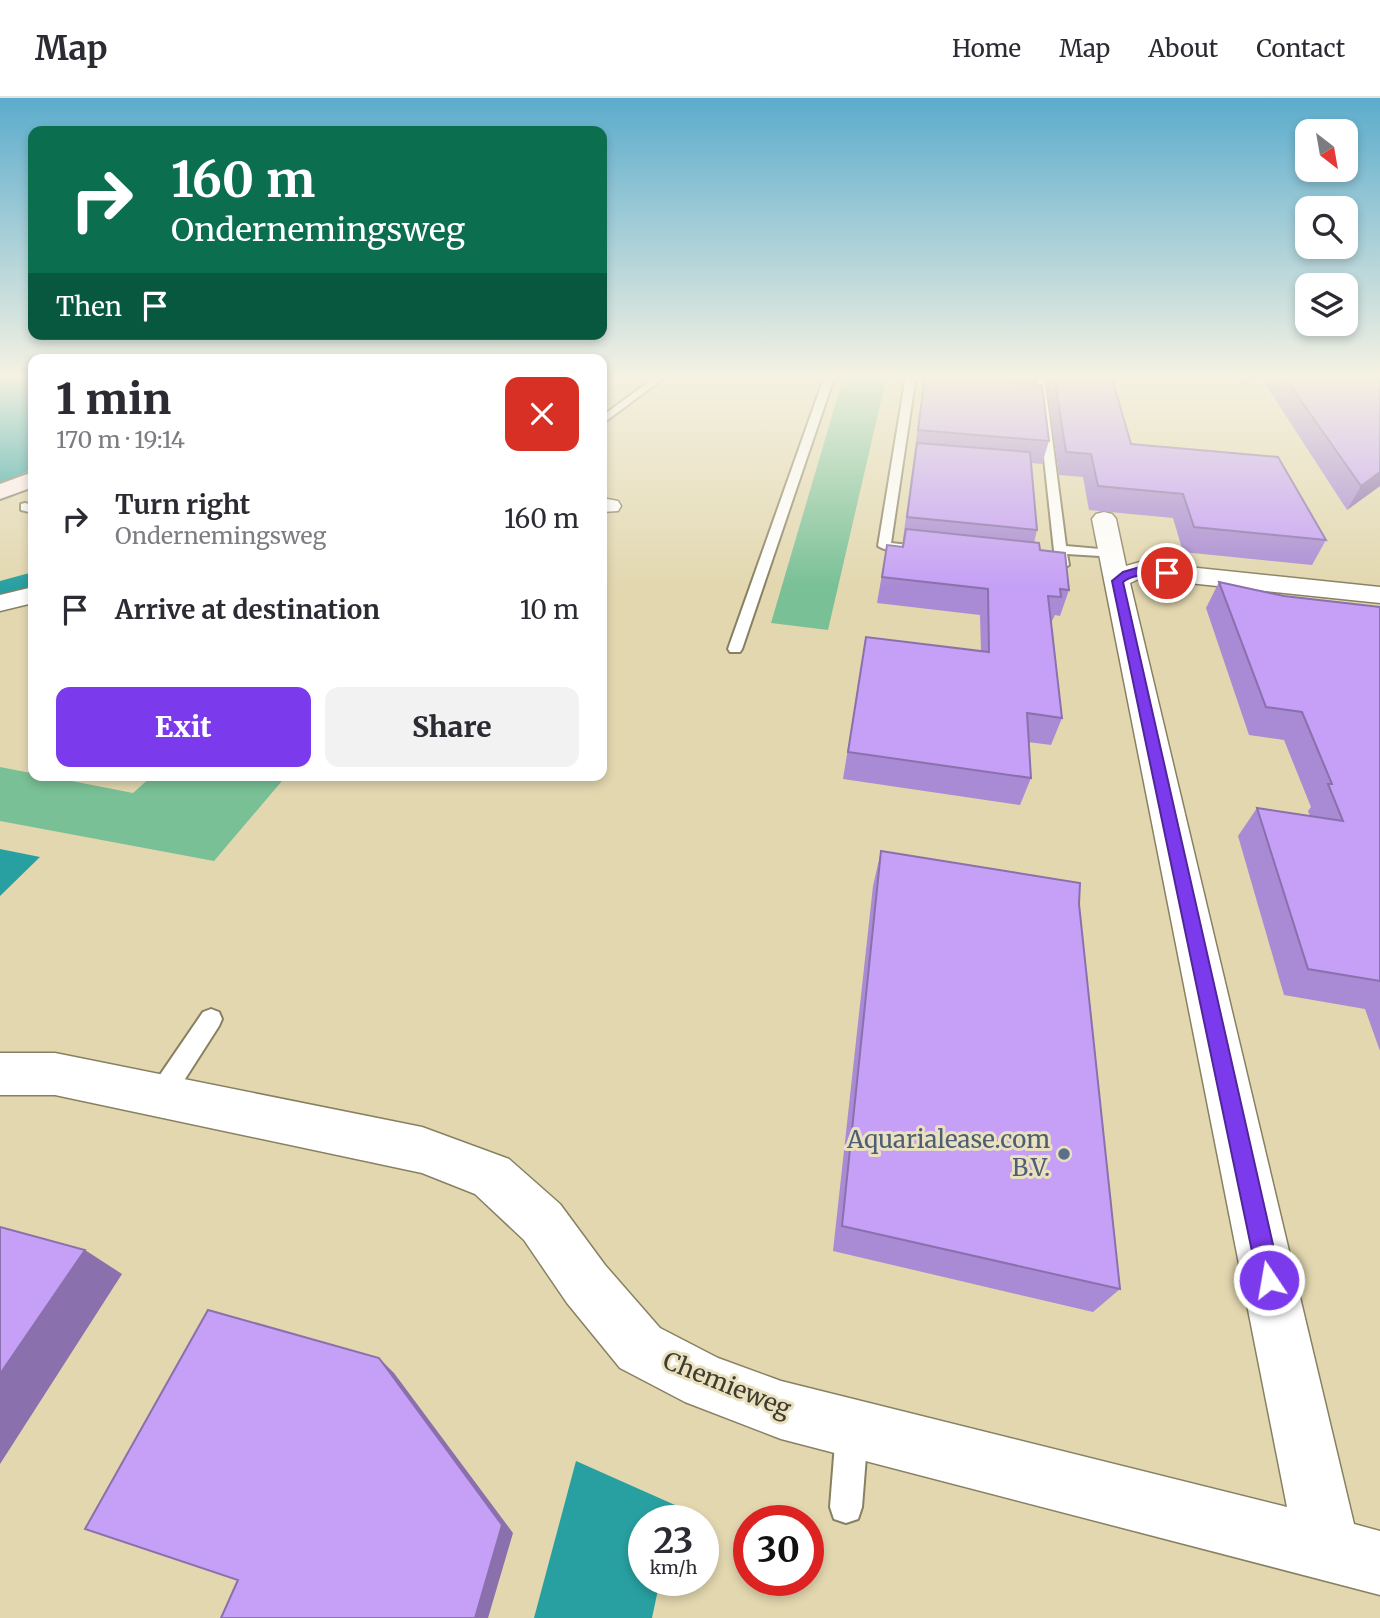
<!DOCTYPE html>
<html lang="en">
<head>
<meta charset="utf-8">
<style>
	body { margin:0; font-family:Merriweather,serif; background:#f2f2f3; color:#2b2b33; height:100vh; display:flex; flex-direction:column; font-size:26px; white-space:nowrap }
	* { box-sizing:border-box; margin:0 }
	p { font-size:23px; color:#7c7c81 }
	.icon { flex:none; width:38px; height:38px; fill:none; stroke:currentColor; stroke-width:2; stroke-linecap:round; stroke-linejoin:round }
	.map { position:relative; flex:1; overflow:hidden }
	.side { position:absolute; left:28px; top:256px; width:579px; height:427px; display:flex; flex-direction:column; background:#fff; border-radius:14px; box-shadow:0 4px 10px #0003 }
	.side>* { flex:none }
	.hud { position:absolute; left:28px; top:28px; width:579px; height:214px; border-radius:14px; box-shadow:0 4px 10px #0003; background:#0b6e4f; color:#fff; overflow:hidden }
	.needle { width:46px; rotate:149deg }
	.buttons { position:absolute; left:1295px; top:21px; display:grid; gap:14px }
	.buttons a { display:grid; place-items:center; width:63px; height:63px; border-radius:14px; background:#fff; box-shadow:0 4px 10px #0003; font-size:35px }
	.speed { position:absolute; left:628px; top:1407px; display:flex; gap:14px; font-size:35px; font-weight:700; text-align:center }
	.speed>* { display:grid; place-content:center; width:91px; height:91px; border-radius:50%; background:#fff; box-shadow:0 4px 10px #0003; line-height:1 }
	.speed small { font-size:18px; font-weight:400 }
	.speed .limit { border:10px solid #d22; background:#fff; color:#111 }
	.pin { position:absolute; display:grid; place-items:center; width:60px; height:60px; color:#fff; margin:-30px; border:4px solid #fff; border-radius:50%; box-shadow:0 2px 7px #0007 }
	.me { position:absolute; width:77px; margin:-38px; rotate:348deg; stroke-linejoin:round; filter:drop-shadow(0 0 5px #0008) }
	.turn { display:flex; align-items:center; gap:24px; height:147px; padding:0 28px; font-size:32px }
	.turn .icon { width:91px; height:91px; stroke-width:2.5 }
	.turn b { display:block; font-size:49px; line-height:60px }
	.then { display:flex; align-items:center; height:66px; padding:0 28px; background:#0003; gap:14px; font-size:26px }
	.round { display:grid; place-items:center; flex:none; width:74px; height:74px; border-radius:14px; background:#f2f2f3 }
	.head { display:flex; align-items:center; justify-content:space-between; height:119px; padding:0 28px }
	h1 { font-size:42px; font-weight:800; line-height:52px }
	.primary-button { display:flex; gap:14px; margin-top:auto; padding:14px 28px }
	.primary-button a { flex:1; height:80px; border-radius:14px; background:#7c3aed; color:#fff; font-size:28px; font-weight:800; line-height:80px; text-align:center }
	.primary-button a+a { background:#f2f2f3; color:#2b2b33 }
	ul { padding:0; list-style:none }
	li { display:flex; align-items:center; gap:21px; height:91px; padding:0 28px }
	li div { flex:1 }
	li b { display:block; font-size:26px }
	li em { font-style:normal }
	header { display:flex; align-items:center; gap:42px; box-sizing:border-box; height:98px; padding:0 35px; background:#fff; border-bottom:2px solid #e1e1e2 }
	header strong { font-size:33px }
	nav { display:flex; gap:38px; margin-inline-start:auto; font-size:24px }
	.map>svg:first-child { display:block }
	.built { fill:#e2d7af; fill-rule:evenodd }
	.green { fill:#79c096 }
	.water { fill:#28a0a1 }
	.lines { fill:none; stroke-linecap:round; stroke-linejoin:round }
	.lane-casing { stroke:#888062; stroke-width:4 }
	.street-casing { stroke:#888062; stroke-width:3 }
	.secondary-casing { stroke:#888062; stroke-width:4 }
	.lane { fill:#fff; fill-rule:evenodd }
	.street { fill:#fff; fill-rule:evenodd }
	.secondary { fill:#ffecef; fill-rule:evenodd }
	.wall { fill:#a98ad4 }
	.shaded-wall { fill:#8a70ac }
	.building { fill:#c5a0f6; stroke:#8a70ac; stroke-width:2 }
	.route { fill:#7c3aed; stroke:#51269a; stroke-width:2 }
	.service-dot { fill:#5c6f8a; stroke:#e9e1c0; stroke-width:2.5 }
	.labels { text-anchor:middle; stroke-width:6; stroke-linejoin:round; paint-order:stroke }
	.near-service-label { font-size:24px; fill:#4e5e75; stroke:#e9e1c0; text-anchor:end }
	.near-street-label { font-size:24px; fill:#3f3c2e; stroke:#e9e1c0 }
</style>
</head>
<body>
<header>
<strong>Map</strong>
<nav><a>Home</a><a>Map</a><a>About</a><a>Contact</a></nav>
</header>
<div class="map">
<svg width="1380" height="1520" viewBox="0 0 1380 1520">
	<rect width="100%" height="100%" fill="#e9e1c0"/>
	<path class="built" d="M602 277H1380V1520H0V402L33 393V677H602ZM644 1423H704V1482H644ZM749 1423H808V1482H749Z"/>
	<path class="green" d="M844 277H887L828 532 771 525Z
		M0 669 133 695 153 677H287L214 763 0 723Z"/>
	<path class="water" d="M0 277H33V371L0 386Z
		M33 474V493L0 502V483Z
		M0 751 40 759 0 798Z
		M576 1363 675 1407 672 1423H644V1482H660L652 1520H534Z"/>
	<g class="lines">
		<g class="lane-casing">
			<path id="lane" d="M658 277H668L602 326V318Z
				M825 277H835L742 551 740 554H730L728 551Z
				M906 277H916L891 445 918 448 919 451C910 457 887 454 878 448Z
				M1035 277H1044L1066 448 1111 452 1117 456 1116 459 1067 456 1069 467 1062 471 1042 468 1040 465 1047 461 1055 462Z
				M25 405 33 407V415L21 412V406Z
				M211 911 219 914 222 921 219 928 169 1006 160 1009 151 1006 148 998 151 990 203 914Z
				M852 1317 863 1322 868 1333 862 1409 858 1421 846 1425 834 1421 830 1409 836 1333 841 1322Z"/>
		</g>
		<g class="street-casing">
			<path id="street" d="M602 400 618 403 621 408 618 413 602 414Z
				M1104 414 1112 416 1116 421 1126 468 1140 464 1380 489V505L1141 480 1130 485 1354 1426 1380 1433V1497L781 1341 685 1304 620 1270 567 1205 524 1142 475 1096 422 1075 55 997H0V955H55L422 1029 509 1061 560 1106 605 1167 660 1230 718 1260 781 1283 1287 1409 1092 421 1096 416Z
				M33 489V505L0 513V497Z"/>
		</g>
		<g class="secondary-casing">
			<path id="secondary" d="M33 374V389L0 401V386Z"/>
		</g>
		<use href="#lane" class="lane"/>
		<use href="#street" class="street"/>
		<use href="#secondary" class="secondary"/>
	</g>
	<path class="wall" d="M924 277H1040L1037 287 1049 343 1042 366 1031 365 1037 432 1034 445 1069 492 1060 518 1055 517 1051 525 1062 620 1051 647 1028 644 1031 680 1020 707 843 681 866 539 981 553 980 517 877 505 887 447 902 449 923 289Z
		M1045 277H1111L1131 346 1326 442 1312 467 1183 454 1173 420 1089 412 1083 379 1059 377Z
		M1236 277H1380V388L1347 412 1260 278 1243 288Z
		M1219 484 1284 498 1380 509V953L1365 911 1284 897 1238 738 1257 710 1310 718 1308 713 1311 709 1284 642 1249 637 1206 510Z
		M881 753 1079 806 1120 1191 1093 1214 833 1153 873 788Z"/>
	<path class="shaded-wall" d="M1248 277H1260L1243 288Z
		M1380 374V388L1347 412 1361 388Z
		M85 1152 122 1176 0 1366V1276Z
		M379 1260 394 1275 513 1435 488 1520H475Z"/>
	<path class="building" d="M1054 277H1111L1131 346 1278 359 1326 442 1194 429 1183 396 1098 388 1091 356 1066 354Z
		M1283 277H1380V374L1361 388Z
		M925 278 1042 287 1049 343 918 332Z
		M917 345 1030 354 1037 432 907 419Z
		M906 431 1039 445 1040 452 1065 455 1069 492 1060 491 1061 499 1048 498 1062 620 1027 615 1031 680 848 654 866 539 989 554 988 491 882 479 887 447 903 449Z
		M1219 484 1284 498 1380 509V883L1308 871 1257 710 1343 723 1328 686H1332L1302 614 1266 609Z
		M881 753 1080 785 1079 806 1120 1191 842 1128Z
		M0 1129 85 1152 0 1276Z
		M208 1212 379 1260 502 1427 475 1520H221L238 1482 85 1431Z"/>
	<linearGradient id="sky" x2="0" y2="1"><stop stop-color="#5baccc"/><stop offset="0.57" stop-color="#f5f2e3"/><stop offset="1" stop-color="#f5f2e3" stop-opacity="0"/></linearGradient>
	<rect width="1380" height="489" fill="url(#sky)"/>
	<path class="route" d="M1140 469 1167 472 1172 475C1159 484 1142 470 1123 484L1281 1182 1277 1190 1269 1194 1261 1190 1258 1182 1112 483 1123 474Z"/>
	<circle class="service-dot" cx="1064" cy="1056" r="7"/>
	<g class="labels">
		<g class="near-service-label">
			<text x="1050" y="1050">Aquarialease.com<tspan x="1050" dy="28">B.V.</tspan></text>
		</g>
		<g class="near-street-label">
			<text transform="translate(727 1287) rotate(22)" y="8">Chemieweg</text>
		</g>
	</g>
</svg>
<div class="buttons">
<a><svg class="needle" viewBox="-14 -14 28 28"><path d="M0-13l5 13h-10z" fill="#e53935"/><path d="M0 13l5-13h-10z" fill="#7c7c81"/></svg></a>
<a><svg class="icon" aria-label="search" viewBox="0 0 24 24"><circle cx="10" cy="10" r="6"/><path d="M15 15l6 6"/></svg></a>
<a><svg class="icon" aria-label="layers" viewBox="0 0 24 24"><path d="M12 4l9 5-9 5-9-5zM3 14l9 5 9-5"/></svg></a>
</div>
<div class="speed"><div>23<small>km/h</small></div><div class="limit">30</div></div>
<div class="pin" style="left:1167px;top:475px;background:#d93025"><svg class="icon" aria-label="arrive" viewBox="0 0 24 24"><path d="M6 21V4h12l-3 4 3 4H6"/></svg></div>
<svg class="me" style="left:1269px;top:1182px" viewBox="-20 -20 40 40"><circle r="17" fill="#7c3aed" stroke="#fff" stroke-width="3"/><path d="M0-11L8 9 0 5-8 9z" fill="#fff"/></svg>
<div class="hud">
<div class="turn"><svg class="icon" aria-label="right" viewBox="0 0 24 24"><path d="M7 20v-9h11M14 6l5 5-5 5"/></svg><div><b>160 m</b>Ondernemingsweg</div></div>
<div class="then">Then<svg class="icon" aria-label="arrive" viewBox="0 0 24 24"><path d="M6 21V4h12l-3 4 3 4H6"/></svg></div>
</div>
<section class="side">
<div class="head"><div><h1>1 min</h1><p>170 m · 19:14</p></div><a class="round" style="background:#d93025;color:#fff"><svg class="icon" aria-label="close" viewBox="0 0 24 24"><path d="M6 6l12 12M18 6L6 18"/></svg></a></div>
<ul>
<li><svg class="icon" aria-label="right" viewBox="0 0 24 24"><path d="M7 20v-9h11M14 6l5 5-5 5"/></svg><div><b>Turn right</b><p>Ondernemingsweg</p></div><em>160 m</em></li>
<li><svg class="icon" aria-label="arrive" viewBox="0 0 24 24"><path d="M6 21V4h12l-3 4 3 4H6"/></svg><div><b>Arrive at destination</b></div><em>10 m</em></li>
</ul>
<div class="primary-button"><a>Exit</a><a>Share</a></div>
</section>
</div>
</body>
</html>
